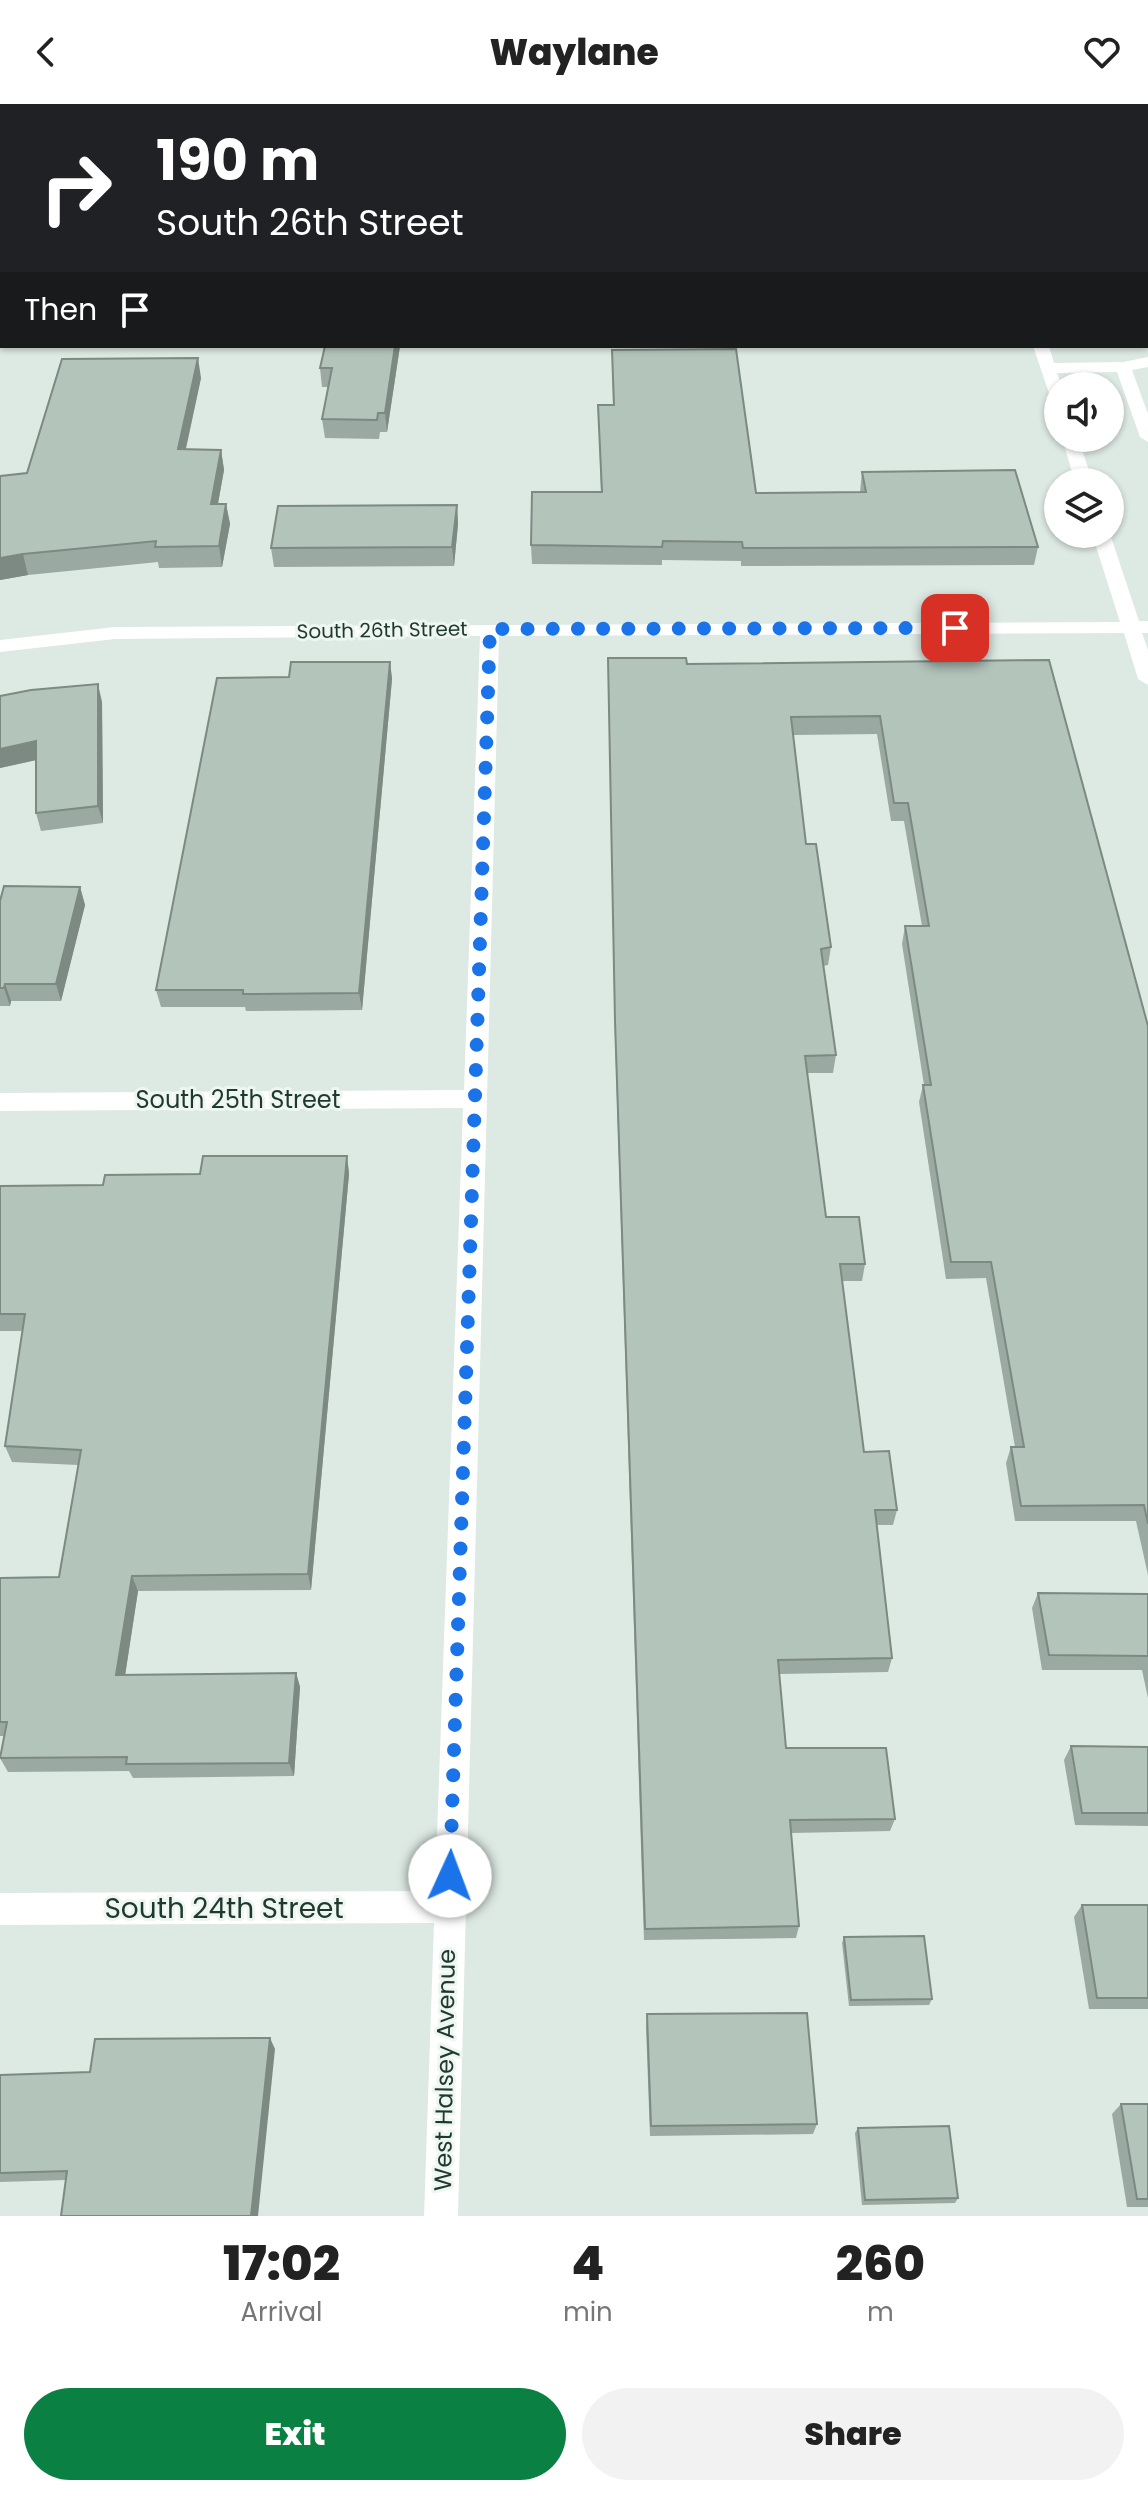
<!DOCTYPE html>
<html lang="en">
<head>
<meta charset="utf-8">
<style>
	body { margin:0; font-family:Poppins,sans-serif; background:#f2f2f2; color:#222; height:100vh; display:flex; flex-direction:column; font-size:30px; white-space:nowrap }
	* { box-sizing:border-box; margin:0 }
	p { font-size:26px; color:#767676 }
	.icon { flex:none; width:44px; height:44px; fill:none; stroke:currentColor; stroke-width:2; stroke-linecap:round; stroke-linejoin:round }
	.map { position:relative; height:2112px; overflow:hidden }
	.side { display:flex; flex-direction:column; background:#fff; flex:1 }
	.side>* { flex:none }
	.hud { position:absolute; left:0px; top:0px; width:1148px; height:244px; box-shadow:0 2px 6px #0004; background:#202124; color:#fff; overflow:hidden }
	.fabs { position:absolute; left:1044px; top:268px; display:grid; gap:16px }
	.fabs a { display:grid; place-items:center; width:80px; height:80px; border-radius:50%; background:#fff; box-shadow:0 2px 6px #0004; font-size:40px }
	.pin { position:absolute; display:grid; place-items:center; width:68px; height:68px; color:#fff; margin:-34px; border-radius:16px; box-shadow:0 4px 12px #0006 }
	.me { position:absolute; width:88px; margin:-44px; rotate:2deg; stroke-linejoin:round; filter:drop-shadow(0 0 6px #0008) }
	.turn { display:flex; align-items:center; gap:28px; height:168px; padding:0 24px; font-size:36px }
	.turn .icon { width:104px; height:104px; stroke-width:2.5 }
	.turn b { display:block; font-size:56px; line-height:68px }
	.then { display:flex; align-items:center; height:76px; padding:0 24px; background:#0003; gap:16px; font-size:30px }
	.eta { display:flex; justify-content:space-evenly; align-items:center; height:136px; text-align:center }
	.eta b { font-size:48px; font-weight:800; line-height:56px }
	.action { display:flex; gap:16px; margin-top:auto; padding:16px 24px }
	.action a { flex:1; height:92px; border-radius:48px; background:#0b8043; color:#fff; font-size:32px; font-weight:800; line-height:92px; text-align:center }
	.action a+a { background:#f2f2f2; color:#222 }
	header { display:flex; justify-content:space-between; align-items:center; height:104px; padding:0 24px; background:#fff; font-size:36px; font-weight:800 }
	.map>svg:first-child { display:block }
	.lines { fill:none; stroke-linecap:round; stroke-linejoin:round }
	.major-casing { stroke:#bcc4c1; stroke-width:2 }
	.minor { fill:#fff; fill-rule:evenodd }
	.major { fill:#629f88; fill-rule:evenodd }
	.wall { fill:#9aa9a1 }
	.shaded-wall { fill:#7d8983 }
	.building { fill:#b3c4bb; stroke:#7d8983; stroke-width:2 }
	.route { stroke:#1a73e8; stroke-width:14; stroke-dasharray:0 25.2 }
	.labels { text-anchor:middle; stroke-width:6; stroke-linejoin:round; paint-order:stroke }
	.far-street-label { font-size:20px; fill:#1f392f; stroke:#eef6f1 }
	.street-label { font-size:24px; fill:#1f392f; stroke:#eef6f1 }
	.near-street-label { font-size:28px; fill:#1f392f; stroke:#eef6f1 }
</style>
</head>
<body>
<header><svg class="icon" aria-label="back" viewBox="0 0 24 24"><path d="M15 5l-7 7 7 7"/></svg>Waylane<svg class="icon" aria-label="heart" viewBox="0 0 24 24"><path d="M12 20l-8-8c-3-5 5-10 8-4 3-6 11-1 8 4z"/></svg></header>
<div class="map">
<svg width="1148" height="2112" viewBox="0 0 1148 2112">
	<rect width="100%" height="100%" fill="#dde9e3"/>
	<g class="lines">
		<g class="major-casing">
			<path id="major" d="M0 139H2V147H0Z
				M1146 141H1148V149H1146Z
				M0 197H2V207H0Z
				M1146 201H1148V211H1146Z"/>
		</g>
		<path class="minor" d="M139 0H153L138 2Z
			M977 0H991L992 2H978Z
			M1115 0H1129L1130 2H1116Z
			M1146 44H1148V56H1146Z
			M0 74H2L0 83Z
			M1146 96H1148V104H1146Z
			M1033 242H1049L1054 259 1123 258 1148 253V263L1132 266 1148 310V338L1140 333 1117 268 1057 269 1062 282H1058V300L1052 298Z
			M1062 334H1078L1093 378H1075Z
			M1092 430H1110L1139 517H1148V529H1142L1148 546V581L1138 575 1124 529 499 532 458 2112H424L434 1819 0 1821V1789L435 1787 463 1004 0 1007V989L464 986 480 532 115 535 0 548V536L115 523 1120 518Z"/>
		<use href="#major" class="major"/>
	</g>
	<path class="wall" d="M1003 0H1091L1092 2H1004Z
		M400 242 387 328H380L379 335 325 334 322 315 328 283H322L320 264Z
		M612 246 756 389 860 388 862 368 1038 443 1034 461 741 462V457L662 456V461L532 460 531 441 601 388 598 301H613Z
		M201 274 186 345 221 346 224 366 218 400H226L230 420 222 463 159 464 158 458 28 471 0 476V372L27 369Z
		M457 401 458 420 454 462 274 463 271 444Z
		M608 554 687 560 1049 556 1148 922V1471L1136 1417H1015L1006 1359 1011 1343H1015L986 1174 946 1175 919 998 923 981H924L902 840 905 822H922L904 717H891L877 630 793 631 806 740 831 843 828 861 823 862 836 951 833 969H807L826 1113 865 1160 862 1177H842L864 1348 897 1406 893 1421H877L892 1554 888 1568 779 1570 786 1644 895 1715 890 1727 791 1729 799 1822 796 1834 644 1836 615 935Z
		M390 558 392 575 362 906 246 907 245 903H161L156 886 289 573Z
		M0 592 102 598 103 719 41 727 36 709V656L0 664Z
		M80 783 85 801 61 897H11L10 902H0V797Z
		M347 1052 349 1070 311 1486 138 1487 125 1571 296 1569 300 1583 294 1672 133 1674 129 1667 8 1668 0 1654 4 1632H0V1474L59 1473 78 1361 12 1358 5 1342 22 1227H0V1082L103 1081Z
		M1038 1489 1148 1490V1594L1142 1566H1042L1032 1504Z
		M1071 1642 1148 1643V1722L1075 1721 1064 1656Z
		M1082 1801H1148V1905H1089L1074 1813Z
		M844 1833 932 1895 929 1901 849 1902 842 1839Z
		M647 1910 817 2020 813 2030 650 2032 646 1922Z
		M275 1945 66 2076 0 2078V1971L90 1968Z
		M1121 2000H1148V2103H1127L1112 2010Z
		M858 2024 958 2094 955 2099 862 2101 855 2029Z"/>
	<path class="shaded-wall" d="M395 242H400L387 328 385 309Z
		M198 254 201 274 181 366 178 345Z
		M221 346 224 366 214 421 211 400Z
		M226 400 230 420 222 463 219 442Z
		M457 401 458 420 454 462 452 443Z
		M23 450 28 471 0 476V454Z
		M390 558 392 575 362 906 359 889Z
		M98 580 102 598 103 719 98 702Z
		M36 637 41 655 0 664V645Z
		M80 783 85 801 61 897 56 880Z
		M5 880 11 897 10 902 4 884Z
		M347 1052 349 1070 311 1486 308 1470Z
		M132 1472 138 1487 123 1585 116 1571Z
		M296 1569 300 1583 294 1672 289 1659Z
		M270 1934 275 1945 258 2112H251Z"/>
	<path class="building" d="M558 0H710V2H558Z
		M1016 0H1091L1092 2H1017Z
		M325 242H395L385 309H378L377 316 322 315 332 264H320Z
		M736 245 756 389 866 388 862 368 1015 366 1038 443 743 444 742 438 663 437 662 443 531 441 532 388H602L598 301H614L612 246Z
		M198 254 178 345 221 346 211 400H226L219 442 155 443 156 437 23 450 0 454V372L27 369 62 255Z
		M457 401 452 443 271 444 278 402Z
		M608 554H686L687 560 1049 556 1148 922V1420L1144 1401 1021 1402 1011 1343H1024L991 1158H951L923 981H931L905 822H929L908 699H894L880 612 791 613 806 740H816L831 843 821 845 836 951 805 952 826 1113H859L865 1160H840L864 1348 889 1347 897 1406H875L892 1554 778 1556 786 1644H886L895 1715 790 1716 799 1822 645 1825 615 917Z
		M291 558H390L359 889 243 890V886H156L217 574 289 573Z
		M98 580V702L36 709V637L0 645V592L31 586Z
		M4 782 80 783 56 880H5L4 884H0V797Z
		M203 1052H347L308 1470 132 1472 116 1571 296 1569 289 1659 126 1660 127 1653 0 1654 7 1618H0V1474L59 1473 81 1346 5 1342 25 1210H0V1082L103 1081 105 1071 200 1070Z
		M1038 1489 1148 1490V1552L1049 1551Z
		M1071 1642 1148 1643V1709H1082Z
		M1082 1801H1148V1894H1097Z
		M924 1832 932 1895 851 1896 844 1833Z
		M807 1909 817 2020 651 2022 647 1910Z
		M270 1934 251 2112H61L67 2067 0 2069V1971L90 1968 95 1935Z
		M1121 2000H1148V2095H1137Z
		M949 2022 958 2094 865 2096 858 2024Z"/>
	<g class="lines">
		<path class="route" d="M450 1772 490 525 955 524"/>
	</g>
	<g class="labels">
		<g class="far-street-label">
			<text transform="translate(382 526) rotate(-1)" y="7">South 26th Street</text>
		</g>
		<g class="street-label">
			<text x="238" y="1004">South 25th Street</text>
			<text transform="translate(445 1966) rotate(-89)" y="8">West Halsey Avenue</text>
		</g>
		<g class="near-street-label">
			<text x="224" y="1814">South 24th Street</text>
		</g>
	</g>
</svg>
<div class="fabs">
<a><svg class="icon" aria-label="sound" viewBox="0 0 24 24"><path d="M4 9h4l5-4v14l-5-4H4zM17 9q2 3 0 6"/></svg></a>
<a><svg class="icon" aria-label="layers" viewBox="0 0 24 24"><path d="M12 4l9 5-9 5-9-5zM3 14l9 5 9-5"/></svg></a>
</div>
<div class="pin" style="left:955px;top:524px;background:#d93025"><svg class="icon" aria-label="arrive" viewBox="0 0 24 24"><path d="M6 21V4h12l-3 4 3 4H6"/></svg></div>
<svg class="me" style="left:450px;top:1772px" viewBox="-20 -20 40 40"><circle r="19" fill="#fff"/><path d="M0-13L10 11 0 6-10 11z" fill="#1a73e8"/></svg>
<div class="hud">
<div class="turn"><svg class="icon" aria-label="right" viewBox="0 0 24 24"><path d="M7 20v-9h11M14 6l5 5-5 5"/></svg><div><b>190 m</b>South 26th Street</div></div>
<div class="then">Then<svg class="icon" aria-label="arrive" viewBox="0 0 24 24"><path d="M6 21V4h12l-3 4 3 4H6"/></svg></div>
</div>
</div>
<section class="side">
<div class="eta">
<div><b>17:02</b><p>Arrival</p></div>
<div><b>4</b><p>min</p></div>
<div><b>260</b><p>m</p></div>
</div>
<div class="action"><a>Exit</a><a>Share</a></div>
</section>
</body>
</html>
